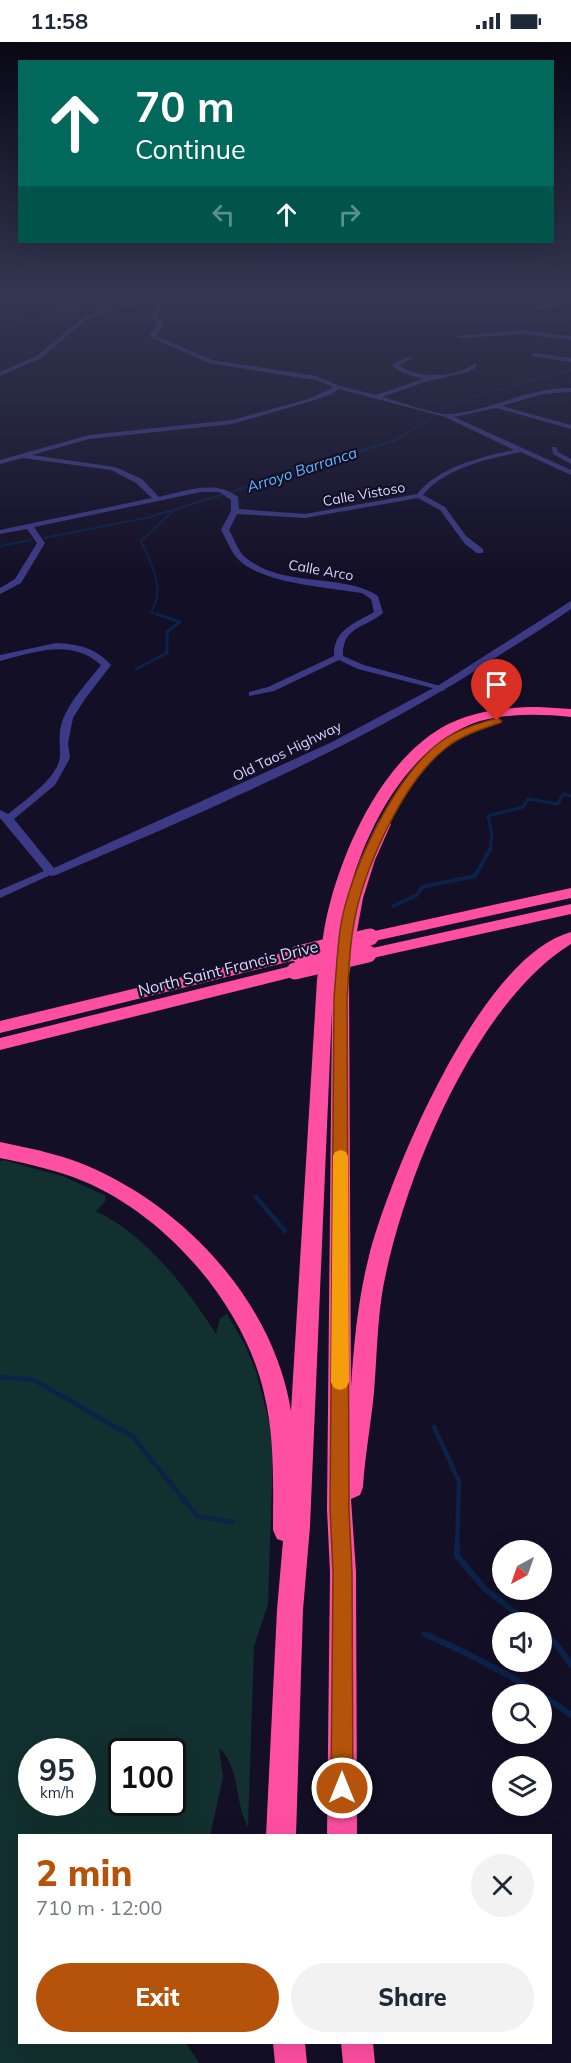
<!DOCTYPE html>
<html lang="en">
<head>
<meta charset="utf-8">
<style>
	body { margin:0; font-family:Mulish,sans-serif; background:#f2f2f3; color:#1f2937; height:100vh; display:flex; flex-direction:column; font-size:22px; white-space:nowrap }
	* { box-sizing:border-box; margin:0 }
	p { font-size:20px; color:#747a83 }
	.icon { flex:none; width:33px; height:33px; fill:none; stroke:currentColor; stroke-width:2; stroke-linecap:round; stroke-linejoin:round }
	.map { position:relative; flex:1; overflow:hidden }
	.side { position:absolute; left:18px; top:1792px; width:534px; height:210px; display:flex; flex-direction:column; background:#fff; border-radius:0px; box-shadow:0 6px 24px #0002 }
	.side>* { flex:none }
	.top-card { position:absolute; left:18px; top:18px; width:536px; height:183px; border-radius:0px; box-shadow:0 6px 24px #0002; background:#00695c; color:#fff; overflow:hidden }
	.needle { width:39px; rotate:220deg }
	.buttons { position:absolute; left:492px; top:1498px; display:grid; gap:12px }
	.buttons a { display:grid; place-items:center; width:60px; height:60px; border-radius:50%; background:#fff; box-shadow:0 6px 24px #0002; font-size:30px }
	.speed { position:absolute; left:18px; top:1696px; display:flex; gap:12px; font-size:30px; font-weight:700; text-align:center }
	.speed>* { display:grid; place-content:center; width:78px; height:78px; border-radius:50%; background:#fff; box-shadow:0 6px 24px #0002; line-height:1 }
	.speed small { font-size:15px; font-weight:400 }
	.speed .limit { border:3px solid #111; border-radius:9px; background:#fff; color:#111 }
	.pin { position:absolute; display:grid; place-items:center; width:51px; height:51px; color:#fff; margin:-62px -26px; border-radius:50% 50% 50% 0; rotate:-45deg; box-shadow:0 0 6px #0007 }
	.pin .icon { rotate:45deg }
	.me { position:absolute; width:66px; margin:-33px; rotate:0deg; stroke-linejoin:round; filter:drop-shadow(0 0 4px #0008) }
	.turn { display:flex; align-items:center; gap:21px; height:126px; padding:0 18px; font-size:27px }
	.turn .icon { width:78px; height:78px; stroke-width:2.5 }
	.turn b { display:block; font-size:42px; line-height:51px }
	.lanes { display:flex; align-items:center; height:57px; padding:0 18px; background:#0003; justify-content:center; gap:30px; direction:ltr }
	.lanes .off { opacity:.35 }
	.round { display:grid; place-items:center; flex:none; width:63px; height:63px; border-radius:32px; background:#f2f2f3 }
	.headline { display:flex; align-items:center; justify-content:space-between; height:102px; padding:0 18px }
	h1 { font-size:36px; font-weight:800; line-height:45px; color:#b45309 }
	.button { display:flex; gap:12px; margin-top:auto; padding:12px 18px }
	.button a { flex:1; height:69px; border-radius:36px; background:#b45309; color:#fff; font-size:24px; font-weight:800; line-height:69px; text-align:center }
	.button a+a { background:#f2f2f3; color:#1f2937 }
	.status { display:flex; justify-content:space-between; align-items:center; height:42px; padding:0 30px; background:#fff; direction:ltr }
	.status svg { height:16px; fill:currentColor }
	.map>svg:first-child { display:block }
	.green { fill:#12302f; fill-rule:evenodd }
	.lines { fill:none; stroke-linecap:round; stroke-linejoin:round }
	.stream-far5 { stroke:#0c2248; stroke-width:1.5 }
	.stream-far4 { stroke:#0c2248; stroke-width:2 }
	.stream-far3 { stroke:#0c2248; stroke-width:3 }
	.stream-far2 { stroke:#0c2248; stroke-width:4 }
	.stream-far1 { stroke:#0c2248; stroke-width:4.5 }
	.stream { stroke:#0c2248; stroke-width:6 }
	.minor { fill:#3d3a85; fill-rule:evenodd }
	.tertiary { fill:#3d3a85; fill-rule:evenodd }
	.motorway { fill:#ff4fa3; fill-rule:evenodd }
	.motorway-bridge { stroke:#ff4fa3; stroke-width:17 }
	.route { fill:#b45309; stroke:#753606; stroke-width:1.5 }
	.slow { fill:#f59e0b }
	.labels { text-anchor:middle; stroke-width:4.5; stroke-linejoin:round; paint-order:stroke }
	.far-street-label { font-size:14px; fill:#d9d4ff; stroke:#130f26 }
	.far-water-label { font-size:15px; font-style:italic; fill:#62b6ff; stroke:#130f26 }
	.street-label { font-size:16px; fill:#d9d4ff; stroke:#130f26 }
</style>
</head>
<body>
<div class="status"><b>11:58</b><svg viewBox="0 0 49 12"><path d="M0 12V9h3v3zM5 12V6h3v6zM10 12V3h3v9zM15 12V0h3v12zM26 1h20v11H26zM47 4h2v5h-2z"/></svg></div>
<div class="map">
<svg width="571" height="2021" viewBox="0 0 571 2021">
	<rect width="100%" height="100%" fill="#130f26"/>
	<path class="green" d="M3 1118 65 1135 106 1154 105 1160 96 1169C146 1193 187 1246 216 1292L220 1276 227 1272 244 1301 256 1329 270 1383 273 1410 268 1562 254 1605 248 1785C234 1761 241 1726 219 1706L223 1735 210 1794H20V2001H186L199 2021H0V1119ZM32 1710H82V1761H32ZM122 1710H172V1761H122Z"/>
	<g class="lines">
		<path class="stream-far5" d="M0 285 88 264 144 255
			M440 369 463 357 571 328
			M403 394 434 374"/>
		<path class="stream-far4" d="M234 449 396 398 405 392
			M44 496 150 475 224 452
			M0 504 31 498
			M162 574 151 570C166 546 151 522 141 499L174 468"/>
		<path class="stream-far3" d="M136 627 167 611V590L180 580 157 572
			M490 808 492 792 488 774 523 765 528 757 558 762 563 752 571 754"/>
		<path class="stream-far2" d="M393 864 417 853 422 845 475 834 491 806"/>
		<path class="stream-far1" d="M256 1155 285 1189
			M0 1335 34 1338 133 1395 197 1474 233 1480
			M434 1385 459 1439 457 1507"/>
		<path class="stream" d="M457 1506V1514L485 1547 529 1581
			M542 1591 556 1602 571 1623
			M425 1592C476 1615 526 1640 571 1673"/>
		<path class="minor" d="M158 255H162L166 258 157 274 164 283 156 294 212 318 316 334 340 344 376 353 423 337 403 331 391 323 408 315 413 316 398 323C419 336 442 336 465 327 471 325 471 322 477 321L475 326 468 330 428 339 382 355C399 359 435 373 449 372 491 369 528 345 571 346V350L543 352 502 364 571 383V387L496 366 454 375 571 428V433L521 410C488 417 445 426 423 453L445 465 466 494 483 507V511H477L465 502 440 468 418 456 305 476 237 472 229 488C234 496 238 510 246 516 285 547 340 530 378 554L383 571C366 586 342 584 343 614L364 623 444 645V649L358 627 339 618 274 649 249 654V650L268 645 334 614C333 588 355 581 374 570L371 557 362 551C330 546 258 541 237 516 231 509 226 497 221 488L231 469V458L219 450H201L34 485 45 501 21 541 0 552V546L15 537 37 501 27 487 0 492V488L152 456 136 441 111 428 23 416 0 422V418L89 393 232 378 308 357 334 345 315 338 209 321 152 296 150 292 158 283 151 274 159 260 108 268 85 279 41 316 0 334V330L37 314 81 277 105 266 158 257ZM339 347 445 375 514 408C481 415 439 425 417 452L305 472 239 467 238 455C216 437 184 449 159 455L142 437 115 425 32 413 89 397 232 382 312 359 332 352Z
			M571 257V261L538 268 519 265 538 264Z
			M522 288 571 294V298L522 292 460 296 457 294Z
			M533 311 571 316V320L531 314Z
			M552 405H556L558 410 571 417V422L553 412Z
			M56 601C78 602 96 606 111 623L85 657 73 676 68 701 70 716 55 743 14 777 57 830 0 856V848L44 829 0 776V768L8 772C24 759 59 735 60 714 60 701 58 690 63 677 71 657 88 640 101 623 71 596 35 610 0 619V613Z"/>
		<path class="tertiary" d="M571 559V567C550 582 528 595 506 609 365 702 210 767 56 833L51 834 45 830 330 701 439 643Z"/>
		<path class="motorway" d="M539 665 571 667V675C541 672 510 671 480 679 406 702 360 796 345 867L360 818 377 782 379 779H389L391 782 375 818 363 856 349 933 351 1345C354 1300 358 1257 369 1214 391 1130 481 914 571 890V902C475 961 403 1138 383 1246 377 1281 377 1315 374 1350 371 1382 365 1413 363 1445L360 1453 351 1457 356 1530 357 1794H327L330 1530 327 1467 332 967 310 1484 303 1568 296 1794H266L277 1568 283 1499 277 1497 273 1488C273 1442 275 1396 264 1351 244 1263 167 1174 83 1139 56 1128 29 1122 0 1116V1100C34 1107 69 1114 101 1130 194 1175 274 1265 291 1369L317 938C321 912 323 886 330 861 347 798 383 721 441 686 470 669 506 665 539 665Z
			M571 846V856L370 900 364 899 362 895 364 891 370 890Z
			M571 862V872L368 917 362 916 360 912 362 908 368 907Z
			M298 907 304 908 306 912 304 916 0 991V979Z
			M295 923 301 925 303 929 301 933 0 1008V996Z
			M273 2001H305L307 2021H275Z
			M341 2001H373L375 2021H343Z"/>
		<path class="motorway-bridge" d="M298 912 370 895
			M295 929 368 912"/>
	</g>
	<linearGradient id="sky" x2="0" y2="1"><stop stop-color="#0a0815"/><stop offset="0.47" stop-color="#333752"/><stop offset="1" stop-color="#333752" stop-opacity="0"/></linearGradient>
	<rect width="571" height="538" fill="url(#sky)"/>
	<path class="route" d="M497 676 502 679 500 681C482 687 462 693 446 706 402 740 361 832 353 887 349 910 349 934 347 956L349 1467 352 1530 353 1746 349 1754 342 1757 334 1754 331 1746 333 1530 330 1467 334 956C336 934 337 911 340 888 348 832 393 737 439 701 455 688 477 682 497 676Z"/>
	<path class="slow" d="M341 1108 346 1110 348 1114 349 1340 346 1346 340 1348 334 1346 331 1340 333 1114 335 1110Z"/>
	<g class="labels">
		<g class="far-street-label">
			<text transform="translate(364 452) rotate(-10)" y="5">Calle Vistoso</text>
			<text transform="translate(321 528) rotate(10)" y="5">Calle Arco</text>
			<text transform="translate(287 709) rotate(-26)" y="5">Old Taos Highway</text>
		</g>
		<g class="far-water-label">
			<text transform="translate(302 428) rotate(-18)" y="5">Arroyo Barranca</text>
		</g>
		<g class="street-label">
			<text transform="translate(228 926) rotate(-14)" y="6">North Saint Francis Drive</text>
		</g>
	</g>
</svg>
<div class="buttons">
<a><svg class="needle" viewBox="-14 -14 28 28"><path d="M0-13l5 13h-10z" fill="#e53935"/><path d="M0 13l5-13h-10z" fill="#747a83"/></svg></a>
<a><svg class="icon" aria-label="sound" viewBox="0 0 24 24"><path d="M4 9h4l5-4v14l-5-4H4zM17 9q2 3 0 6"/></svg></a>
<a><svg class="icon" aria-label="search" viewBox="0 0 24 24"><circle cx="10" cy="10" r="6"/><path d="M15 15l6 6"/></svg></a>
<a><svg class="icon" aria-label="layers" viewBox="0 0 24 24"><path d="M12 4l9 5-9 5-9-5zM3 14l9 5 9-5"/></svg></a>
</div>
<div class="speed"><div>95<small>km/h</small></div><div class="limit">100</div></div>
<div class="pin" style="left:497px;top:679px;background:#d93025"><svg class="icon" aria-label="arrive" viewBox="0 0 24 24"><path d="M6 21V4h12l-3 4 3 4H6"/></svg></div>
<svg class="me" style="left:342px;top:1746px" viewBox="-20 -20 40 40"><circle r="17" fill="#b45309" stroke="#fff" stroke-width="3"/><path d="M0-11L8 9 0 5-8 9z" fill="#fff"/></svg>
<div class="top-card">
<div class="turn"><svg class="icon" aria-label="ahead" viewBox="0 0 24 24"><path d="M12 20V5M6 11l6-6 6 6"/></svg><div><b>70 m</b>Continue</div></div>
<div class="lanes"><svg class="icon off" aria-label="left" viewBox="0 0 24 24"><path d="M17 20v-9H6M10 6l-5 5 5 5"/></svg><svg class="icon" aria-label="ahead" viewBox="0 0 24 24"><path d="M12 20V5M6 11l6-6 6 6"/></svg><svg class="icon off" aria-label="right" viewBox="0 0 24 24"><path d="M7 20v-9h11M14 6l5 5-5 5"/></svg></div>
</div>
<section class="side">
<div class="headline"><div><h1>2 min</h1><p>710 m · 12:00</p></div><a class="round"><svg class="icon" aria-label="close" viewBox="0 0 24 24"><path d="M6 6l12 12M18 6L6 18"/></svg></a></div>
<div class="button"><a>Exit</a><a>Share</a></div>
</section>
</div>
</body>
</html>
